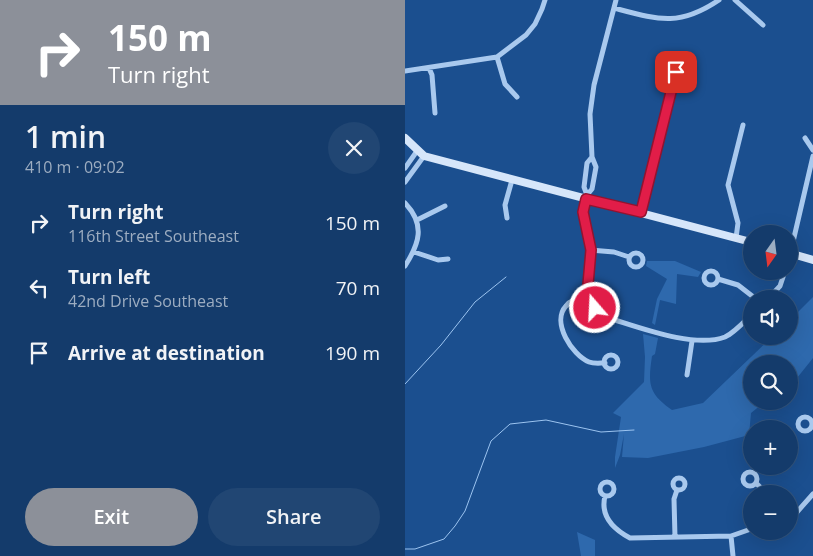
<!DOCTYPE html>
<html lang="en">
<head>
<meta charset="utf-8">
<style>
	body { margin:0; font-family:"Open Sans",sans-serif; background:#214673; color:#f1f3f6; height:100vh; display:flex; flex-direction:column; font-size:19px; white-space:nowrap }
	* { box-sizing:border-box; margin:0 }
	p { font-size:16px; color:#9dadc1 }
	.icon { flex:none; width:28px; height:28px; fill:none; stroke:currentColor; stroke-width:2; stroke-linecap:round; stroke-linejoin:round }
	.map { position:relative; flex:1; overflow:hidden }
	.details { display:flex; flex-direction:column; background:#143b6b; width:405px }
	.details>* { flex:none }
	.banner { background:#8c9099; color:#fff; overflow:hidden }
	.needle { width:32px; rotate:194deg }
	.buttons { position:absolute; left:338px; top:225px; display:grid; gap:10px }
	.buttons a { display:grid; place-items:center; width:55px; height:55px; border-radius:50%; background:#143b6b; box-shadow:0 5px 20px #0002,0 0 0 1px #33557e; font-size:25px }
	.pin { position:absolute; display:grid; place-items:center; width:42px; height:42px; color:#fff; margin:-21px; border-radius:10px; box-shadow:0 2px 8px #0006 }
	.me { position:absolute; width:55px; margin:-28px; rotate:341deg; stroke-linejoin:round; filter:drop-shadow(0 0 4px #0008) }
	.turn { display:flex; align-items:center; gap:18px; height:105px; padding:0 25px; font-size:22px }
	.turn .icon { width:65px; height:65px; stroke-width:2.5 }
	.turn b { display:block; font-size:35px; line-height:42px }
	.round { display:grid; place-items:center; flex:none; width:52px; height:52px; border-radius:26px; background:#214673 }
	.headline { display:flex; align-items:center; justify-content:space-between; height:85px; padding:0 25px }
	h1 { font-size:30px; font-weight:600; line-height:38px }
	.button { display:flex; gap:10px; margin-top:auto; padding:10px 25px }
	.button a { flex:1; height:58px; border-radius:30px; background:#8c9099; color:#fff; font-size:20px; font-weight:600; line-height:58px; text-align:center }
	.button a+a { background:#214673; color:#f1f3f6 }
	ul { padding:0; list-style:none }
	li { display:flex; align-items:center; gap:15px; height:65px; padding:0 25px }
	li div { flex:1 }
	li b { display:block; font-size:19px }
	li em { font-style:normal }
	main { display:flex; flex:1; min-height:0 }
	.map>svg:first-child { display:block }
	.green { fill:#2e69ad }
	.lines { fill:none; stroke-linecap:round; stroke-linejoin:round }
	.stream { stroke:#9cc4f0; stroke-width:1 }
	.street { stroke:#a9c9ee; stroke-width:5 }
	.secondary { stroke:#d6e6fa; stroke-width:8 }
	.route-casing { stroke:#92132f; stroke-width:12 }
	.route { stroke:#e11d48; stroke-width:9 }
</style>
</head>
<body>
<main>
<section class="details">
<div class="banner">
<div class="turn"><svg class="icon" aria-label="right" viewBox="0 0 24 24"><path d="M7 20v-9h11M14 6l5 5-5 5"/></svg><div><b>150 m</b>Turn right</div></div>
</div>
<div class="headline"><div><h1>1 min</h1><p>410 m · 09:02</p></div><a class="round"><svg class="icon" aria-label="close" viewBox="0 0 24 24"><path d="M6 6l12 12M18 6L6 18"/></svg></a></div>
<ul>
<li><svg class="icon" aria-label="right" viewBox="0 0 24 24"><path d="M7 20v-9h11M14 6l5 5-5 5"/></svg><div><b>Turn right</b><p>116th Street Southeast</p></div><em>150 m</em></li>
<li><svg class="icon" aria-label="left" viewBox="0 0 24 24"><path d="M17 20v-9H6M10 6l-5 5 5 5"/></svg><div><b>Turn left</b><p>42nd Drive Southeast</p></div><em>70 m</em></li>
<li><svg class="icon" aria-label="arrive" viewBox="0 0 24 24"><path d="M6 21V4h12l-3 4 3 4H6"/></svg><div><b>Arrive at destination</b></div><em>190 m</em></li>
</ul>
<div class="button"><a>Exit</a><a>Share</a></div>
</section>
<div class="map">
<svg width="408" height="556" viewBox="0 0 408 556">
	<rect width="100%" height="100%" fill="#1b4f8f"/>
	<path class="green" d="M242 261H270L296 272 293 277 272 274 271 304 255 300 250 325 247 323 252 299 262 279 241 266Z
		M408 297V358L384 388V364H346V401H361L346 413 344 435 299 447 243 458 217 457 219 434 215 455 210 468V457L216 417 208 413 239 382 240 357 238 334 253 338 250 354 247 356C243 384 243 393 267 410L298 403 368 336H384V321Z
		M172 532 190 540V556H176Z"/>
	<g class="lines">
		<path class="stream" d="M0 384 36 345 70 302 101 277
			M0 549H10L39 539 50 526 60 511 86 441 105 424 141 420 196 432 229 430"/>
		<path class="street" d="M330 0 358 25
			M209 8C254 20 274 27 314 0
			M92 57 100 84 112 97
			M24 68 27 75 30 113
			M0 71 92 57 121 35 130 24 137 9 140 0
			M400 138 408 150
			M0 168 12 151
			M0 182 19 156
			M182 195 187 189 191 167 187 157 185 114 189 85 211 0
			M0 203C21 225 14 244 0 266
			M236 212 271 72
			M102 218 100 205 107 180
			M12 220 40 206
			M331 238 333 223 323 185 338 125
			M185 250 209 252 224 257
			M9 252 33 260 43 259
			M224 260a7 7 0 1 1 14 0a7 7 0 1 1-14 0Z
			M384 259 408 156
			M299 278a7 7 0 1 1 14 0a7 7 0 1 1-14 0Z
			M313 279 333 285 351 299
			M182 296 190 308 200 317C231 326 288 349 320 337 329 333 339 322 346 315
			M182 296 185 250 178 212 182 195 179 187 182 163 187 157
			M182 296C174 298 166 299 161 306 146 322 167 355 184 362 189 364 195 363 200 363
			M363 299 375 286 380 271
			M199 362a7 7 0 1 1 14 0a7 7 0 1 1-14 0Z
			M282 375 287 341
			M393 424a7 7 0 1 1 14 0a7 7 0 1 1-14 0Z
			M338 479a7 7 0 1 1 14 0a7 7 0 1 1-14 0Z
			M268 484a6 6 0 1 1 12 0a6 6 0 1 1-12 0Z
			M195 489a7 7 0 1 1 14 0a7 7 0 1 1-14 0Z
			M351 483 355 487 357 494
			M200 496C195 516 208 529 225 538L326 536 346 529
			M384 515 392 512 408 494
			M326 536 328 556
			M270 537 269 499 272 490"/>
		<path class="secondary" d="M0 138 19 156 346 242
			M384 253 408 260"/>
	</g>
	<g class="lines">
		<g class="route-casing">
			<path id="route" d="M190 308 182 296 186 250 178 212 181 199 236 212 271 72"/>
		</g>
		<use href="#route" class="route"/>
	</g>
</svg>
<div class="buttons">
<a><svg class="needle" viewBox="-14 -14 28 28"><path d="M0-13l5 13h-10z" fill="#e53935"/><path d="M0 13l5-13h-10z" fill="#9dadc1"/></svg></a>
<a><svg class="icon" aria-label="sound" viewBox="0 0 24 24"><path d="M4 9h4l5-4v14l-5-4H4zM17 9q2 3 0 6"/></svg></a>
<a><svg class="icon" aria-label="search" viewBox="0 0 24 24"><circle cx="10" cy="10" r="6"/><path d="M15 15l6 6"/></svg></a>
<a>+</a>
<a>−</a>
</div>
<div class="pin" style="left:271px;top:72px;background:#d93025"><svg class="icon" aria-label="arrive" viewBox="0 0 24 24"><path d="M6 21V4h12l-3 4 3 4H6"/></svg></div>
<svg class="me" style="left:190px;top:308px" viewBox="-20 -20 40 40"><circle r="17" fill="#e11d48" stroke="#fff" stroke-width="3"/><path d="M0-11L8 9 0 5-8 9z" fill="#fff"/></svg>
</div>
</main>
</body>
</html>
